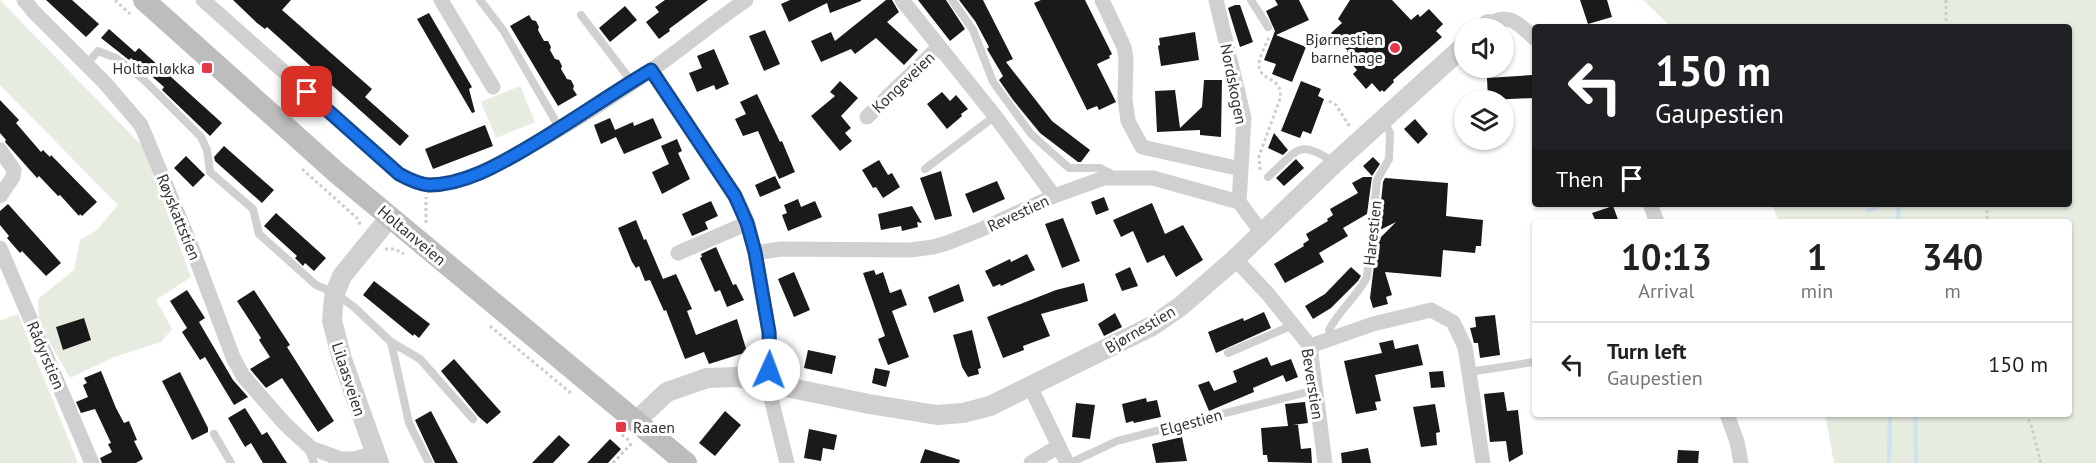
<!DOCTYPE html>
<html lang="en">
<head>
<meta charset="utf-8">
<style>
	body { margin:0; font-family:"PT Sans",sans-serif; background:#f6f6f6; color:#202124; height:100vh; display:flex; flex-direction:column; font-size:22px; white-space:nowrap }
	* { box-sizing:border-box; margin:0 }
	p { font-size:20px; color:#757577 }
	.icon { flex:none; width:33px; height:33px; fill:none; stroke:currentColor; stroke-width:2; stroke-linecap:round; stroke-linejoin:round }
	.map { position:relative; flex:1; overflow:hidden }
	.details { position:absolute; left:1532px; top:219px; width:540px; height:198px; display:flex; flex-direction:column; background:#fff; border-radius:6px; box-shadow:0 2px 4px #0004 }
	.details>* { flex:none }
	.hud { position:absolute; left:1532px; top:24px; width:540px; height:183px; border-radius:6px; box-shadow:0 2px 4px #0004; background:#202124; color:#fff; overflow:hidden }
	.fabs { position:absolute; left:1454px; top:18px; display:grid; gap:12px }
	.fabs a { display:grid; place-items:center; width:60px; height:60px; border-radius:50%; background:#fff; box-shadow:0 2px 4px #0004; font-size:30px }
	.pin { position:absolute; display:grid; place-items:center; width:51px; height:51px; color:#fff; margin:-26px; border-radius:12px; box-shadow:0 3px 9px #0006 }
	.me { position:absolute; width:66px; margin:-33px; rotate:2deg; stroke-linejoin:round; filter:drop-shadow(0 0 4px #0008) }
	.turn { display:flex; align-items:center; gap:21px; height:126px; padding:0 24px; font-size:27px }
	.turn .icon { width:78px; height:78px; stroke-width:2.5 }
	.turn b { display:block; font-size:42px; line-height:51px }
	.then { display:flex; align-items:center; height:57px; padding:0 24px; background:#0003; gap:12px; font-size:22px }
	.eta { display:flex; justify-content:space-evenly; align-items:center; height:102px; text-align:center }
	.eta b { font-size:36px; font-weight:800; line-height:42px }
	ul { padding:0; list-style:none }
	li { display:flex; align-items:center; gap:18px; height:84px; padding:0 24px; border-top:2px solid #e0e0e0 }
	li div { flex:1 }
	li b { display:block; font-size:22px }
	li em { font-style:normal }
	.map>svg:first-child { display:block }
	.green { fill:#e6ecdf }
	.lines { fill:none; stroke-linecap:round; stroke-linejoin:round }
	.stream { stroke:#cfe2ee; stroke-width:4.5 }
	.building { fill:#1a1a1a }
	.path { stroke:#cdcdcd; stroke-width:3; stroke-dasharray:3 3; stroke-linecap:butt }
	.service { stroke:#d0d0d0; stroke-width:8 }
	.minor { stroke:#d0d0d0; stroke-width:15 }
	.tertiary { stroke:#d0d0d0; stroke-width:20 }
	.secondary { stroke:#bdbdbd; stroke-width:22 }
	.route-casing { stroke:#114b97; stroke-width:15 }
	.route { stroke:#1a73e8; stroke-width:10 }
	.poi-dot { fill:#e63946; stroke:#fff; stroke-width:2 }
	.labels { text-anchor:middle; stroke-width:6; stroke-linejoin:round; paint-order:stroke }
	.poi-label { font-size:16px; fill:#333; stroke:#fff; text-anchor:end }
	.street-label { font-size:16px; fill:#333; stroke:#fff }
</style>
</head>
<body>
<div class="map">
<svg width="2096" height="463" viewBox="0 0 2096 463">
	<rect width="100%" height="100%" fill="#fff"/>
	<path class="green" d="M0 0 143 147 191 277 156 300 172 329 161 342 114 357 70 378 39 324 38 299 74 270 80 240 97 230 118 205 0 85Z
		M1643 0H2096V463H1834L1825 414H2068V222H1779L1772 204H2068V27H1671Z
		M520 86 535 122 496 138 481 102Z
		M18 314 78 463H0V321Z"/>
	<g class="lines">
		<path class="stream" d="M1868 211 1883 204
			M1898 222 1899 204
			M1915 414 1916 463
			M1889 463 1890 414"/>
	</g>
	<path class="building" d="M46 0H72L99 24 86 37Z
		M233 0H291L282 10 372 89 365 97 409 136 400 146 267 27 265 29 257 23Z
		M665 0H708L669 29 670 31 659 39 646 22 659 12 655 7Z
		M790 0H861V1L830 13 827 3 789 22 781 4Z
		M886 0H892L899 12 887 22 918 50 904 65 876 38 855 54 851 49 821 62 811 41 831 32 835 41Z
		M918 0H946L965 29 950 41Z
		M959 0H983L1013 59 1006 62 1052 121 1090 150 1081 162H1078L1040 133 1013 100 999 80 1003 76 987 49 989 47 975 21Z
		M1041 0H1085L1112 54 1109 56 1110 58 1097 64 1116 102 1099 110 1097 106 1087 110 1034 3Z
		M1275 0H1299L1309 20 1276 35 1306 47 1292 82 1272 74 1276 64 1264 60 1275 31 1266 11 1278 5Z
		M1350 0H1392L1411 20 1418 14 1420 17 1429 9 1443 24 1436 31 1442 37 1393 80 1394 82 1384 92 1382 90 1380 92 1372 83 1366 89 1353 74 1357 70 1344 55 1348 51 1331 33 1342 23 1338 19Z
		M1580 0H1607L1612 17 1588 24Z
		M1235 5H1240L1253 42 1240 47 1228 8Z
		M625 6 637 20 610 42 599 28Z
		M429 13 472 87 469 89 475 112 472 113 417 19Z
		M529 15 532 20 536 21 539 27 538 30 544 41H548L551 47 550 50 555 59 559 60 562 66 561 69 567 79 571 80 574 86 573 89 577 95 558 106 510 26Z
		M109 29 135 52 139 48 222 123 210 136 162 90 164 87 131 58 129 60 101 38Z
		M765 30 780 64 764 71 749 36Z
		M1195 32 1199 60 1161 66 1158 46 1160 45 1159 38Z
		M714 49 729 84 716 90 714 85 697 92 689 73 702 68 697 56Z
		M1532 75 1534 98 1488 100 1487 78Z
		M1204 80H1222L1221 137 1200 135V130L1157 132 1155 91 1175 90 1180 128 1202 107Z
		M840 81 858 98 841 116 851 128 845 133 852 141 840 151 811 116 835 96 830 92Z
		M1301 81 1321 89 1318 96 1324 99 1311 134 1303 131 1300 138 1281 131Z
		M942 92 950 101 956 95 968 109 961 114 962 116 947 129 927 104Z
		M757 94 780 142 782 141 795 172 779 179 758 131 743 136 735 119 746 114 740 102Z
		M0 100 19 120 16 123 41 152 43 150 50 157 51 155 97 202 82 216 80 214 79 216 60 195 58 196 39 176 37 178 5 142 6 140 0 133Z
		M610 118 615 130 633 122 634 126 653 118 662 138 624 154 616 137 601 144 594 125Z
		M1415 119 1428 134 1418 144 1404 129Z
		M485 125 493 146 433 169 425 149Z
		M1274 133 1288 150 1283 155 1268 148Z
		M677 139 682 151 678 153 690 179 662 194 652 172 669 164 661 146Z
		M224 146 274 190 262 203 215 161 214 157Z
		M186 156 205 175 193 187 174 168Z
		M1373 157 1380 164 1372 176 1363 166Z
		M1296 159 1304 168 1284 186 1276 178Z
		M879 160 888 175 892 173 900 187 883 198 876 187 873 188 862 170Z
		M941 171 952 216 935 220 920 178Z
		M775 176 781 188 760 197 755 185Z
		M1363 177H1372L1367 214 1343 228 1348 236 1319 253 1324 262 1285 283 1274 264 1304 246 1303 244 1309 240 1306 234 1328 221 1327 219 1333 215 1330 209 1358 193 1352 183Z
		M1385 178 1448 183 1446 216 1483 220 1481 246H1476L1475 253 1443 250 1441 277 1385 272 1392 295 1386 297 1388 304 1373 308 1370 298 1377 241 1396 222 1378 231 1383 182Z
		M997 181 1005 199 973 213 965 194Z
		M1104 197 1109 210 1096 215 1091 202Z
		M798 199 801 207 815 201 822 217 788 231 782 215 787 213 784 205Z
		M711 201 718 216 705 222 708 229 692 236 682 214Z
		M1152 203 1165 234 1183 225 1203 260 1176 277 1164 255 1147 263 1133 231 1121 237 1113 220Z
		M8 204 61 263 46 276 22 251 20 253 7 238 9 236 0 225V211Z
		M912 206 922 223 917 222 918 227 902 231 901 226 881 230 878 214Z
		M1613 206 1619 222H1596L1592 213Z
		M276 213 326 258 314 271 305 263 303 266 295 258 297 256 264 226Z
		M1063 218 1080 261 1062 268 1045 224Z
		M636 220 644 240 646 239 663 279 676 274 692 309 687 311 696 335 737 319 747 352 709 364 704 352 685 359 666 310 664 311 650 280 645 281 639 266 636 268 632 262 618 228Z
		M716 247 733 285 736 284 744 300 727 307 720 290 715 292 700 258 702 257 701 254Z
		M1027 254 1035 270 1001 286 1000 284 993 287 985 271 1010 259 1011 262Z
		M1130 267 1138 286 1122 291 1115 274Z
		M1351 267 1361 276 1358 281 1331 308 1313 319 1305 306 1325 294Z
		M874 270 876 275 883 272 890 293 901 289 907 305 892 311 909 357 888 365 878 339 885 336 863 273Z
		M794 272 810 310 794 317 778 279Z
		M374 281 430 324 419 338 414 334 413 336 363 295Z
		M1084 283 1088 301 1041 314 1050 336 1023 346 1024 350 1003 358 987 317 1056 290Z
		M959 284 964 301 934 313 928 297Z
		M187 290 205 318 199 322 233 380 248 397 234 405 205 357 200 360 182 332 187 328 170 301Z
		M254 290 290 345 287 347 334 421 318 432 282 378 266 388 250 369 270 357 259 340 261 338 237 301Z
		M1264 312 1271 328 1216 353 1208 332 1243 318 1244 321Z
		M1115 313 1122 327 1104 336 1098 324Z
		M1495 315 1500 355 1480 358 1478 343H1474L1470 328 1476 327 1475 317Z
		M84 318 91 340 63 350 56 327Z
		M972 330 981 368 978 369 979 374 968 377 962 367 953 335Z
		M1393 340 1395 349 1418 344 1423 365 1375 375 1381 401 1375 402 1377 410 1356 414 1344 361 1382 353 1379 343Z
		M808 350 836 356 832 374 804 368Z
		M1267 357 1271 366 1291 359 1298 377 1286 382 1283 375 1253 388 1254 392 1209 411 1198 385 1209 381 1214 391 1237 382 1233 371Z
		M454 359 501 412 487 424 478 416 441 371Z
		M875 368 890 371 886 387 872 383Z
		M101 371 116 408 124 423 129 421 137 440 134 441 143 459 136 463H102L100 458 112 452 108 444 111 443 95 409 81 413 76 402 88 397 83 385 87 383 84 378Z
		M1443 371 1445 387 1431 388 1429 372Z
		M180 372 208 428V432L192 440 162 381Z
		M1504 392 1507 411 1518 410 1523 454 1509 462 1506 441 1490 442 1484 394Z
		M1146 398 1147 402 1157 400 1161 417 1134 423 1133 421 1126 423 1122 404Z
		M1305 402 1308 423 1293 425H1298L1301 449 1311 448 1312 463 1268 462 1267 455H1263L1261 428 1288 426 1285 404Z
		M1076 403 1095 405 1090 439 1072 437Z
		M1435 404 1440 432 1436 433 1437 445 1421 447 1413 407Z
		M245 408 262 435 267 432 287 463H263L251 443 245 447 228 418Z
		M431 411 458 463H435L415 420Z
		M725 411 741 425 715 456 699 443Z
		M809 429 837 435 834 450 823 448 821 461 804 458Z
		M559 435 570 445 553 463H532Z
		M1182 437 1187 461 1156 463 1152 444Z
		M610 439 621 449 608 463H587Z
		M1368 448 1371 463H1342L1341 453Z
		M925 449 960 460 959 463H920Z
		M1678 450 1699 451 1698 463H1677Z"/>
	<g class="lines">
		<path class="path" d="M115 0 130 14
			M1946 27V0
			M1329 101 1336 105 1350 127
			M302 169 358 219 361 227
			M1260 170 1259 156 1280 99C1284 76 1259 82 1259 65 1259 56 1266 46 1269 37
			M1987 204V222
			M426 223V197
			M385 249H395L404 254
			M490 326 572 394
			M2026 414 2031 425 2041 463
			M617 431 631 442
			M613 463 632 443"/>
		<path class="service" d="M480 0 503 30 560 129
			M952 0 973 30 993 82 1031 134 1069 168H1100L1112 174
			M1251 0 1268 27
			M581 15 632 82
			M87 64 98 51 116 58 143 79 201 137 207 150 210 172 253 209 259 234 316 285 335 293 354 307 391 342 420 359 473 419
			M925 169 995 116
			M1268 177C1296 152 1298 137 1333 162
			M1332 338 1329 330C1339 310 1357 297 1367 277L1377 180 1389 159 1390 133 1383 120
			M391 342 409 423 429 463
			M1228 353 1293 325
			M1469 372 1534 362
			M214 434 231 463
			M311 448 310 453 314 463
			M1070 463 1117 441 1315 390"/>
		<path class="minor" d="M24 0 34 12 105 83 141 125 192 248 233 357 243 376 285 424 311 448 341 459H354L375 453
			M203 0 399 174C408 179 418 184 429 185 465 185 500 163 531 146 573 122 615 96 654 68 685 46 715 21 746 0
			M441 0 493 87
			M902 0 995 116 1054 196
			M1102 0 1124 47 1126 58 1125 99 1128 121 1142 147 1241 169
			M1216 0 1244 118 1239 202
			M1488 24C1510 12 1519 24 1534 38
			M651 70 735 196 748 223 755 253 769 332 770 358 767 382 787 463
			M867 117 939 47
			M0 150 14 170 13 177 0 196
			M1650 204 1657 222
			M0 248 92 463
			M678 253 748 223
			M755 253 781 249 910 250 933 247 947 243 980 230 1054 196 1104 178H1153L1239 202 1262 233
			M1235 259 1267 293 1310 346 1325 463
			M1310 346 1373 324 1431 310 1453 322 1465 347 1483 463
			M1030 386 1067 463
			M1727 414 1737 442 1741 463
			M1031 463 1059 446"/>
		<path class="tertiary" d="M1483 28 1488 24
			M636 421 667 392 707 378 737 377 869 404 937 415 963 413 990 406 1152 326 1181 306 1235 259 1335 163 1464 46
			M379 463 342 359 332 321 333 307 335 293 342 276 390 217"/>
		<path class="secondary" d="M144 0 337 173 686 463"/>
	</g>
	<g class="lines">
		<g class="route-casing">
			<path id="route" d="M307 92 399 174C408 179 418 184 429 185 464 185 498 165 527 148 570 123 609 95 651 70L735 196 747 223 755 252 769 332 770 358 769 370"/>
		</g>
		<use href="#route" class="route"/>
	</g>
	<g class="poi-dot">
		<circle cx="1395" cy="48" r="6"/>
		<rect x="201" y="62" width="12" height="12" rx="3"/>
		<rect x="615" y="421" width="12" height="12" rx="3"/>
	</g>
	<g class="labels">
		<g class="poi-label">
			<text x="1383" y="45">Bjørnestien<tspan x="1383" dy="18">barnehage</tspan></text>
			<text x="195" y="74">Holtanløkka</text>
			<text x="633" y="433" text-anchor="start">Raaen</text>
		</g>
		<g class="street-label">
			<text transform="translate(903 82) rotate(-44)" y="6">Kongeveien</text>
			<text transform="translate(1234 84) rotate(79)" y="6">Nordskogen</text>
			<text transform="translate(1018 213) rotate(-25)" y="6">Revestien</text>
			<text transform="translate(179 217) rotate(68)" y="6">Røyskattstien</text>
			<text transform="translate(1372 233) rotate(-84)" y="6">Harestien</text>
			<text transform="translate(412 235) rotate(40)" y="6">Holtanveien</text>
			<text transform="translate(1140 329) rotate(-30)" y="6">Bjørnestien</text>
			<text transform="translate(46 355) rotate(67)" y="6">Rådyrstien</text>
			<text transform="translate(349 379) rotate(72)" y="6">Lilaasveien</text>
			<text transform="translate(1313 384) rotate(81)" y="6">Beverstien</text>
			<text transform="translate(1191 422) rotate(-15)" y="6">Elgestien</text>
		</g>
	</g>
</svg>
<div class="fabs">
<a><svg class="icon" aria-label="sound" viewBox="0 0 24 24"><path d="M4 9h4l5-4v14l-5-4H4zM17 9q2 3 0 6"/></svg></a>
<a><svg class="icon" aria-label="layers" viewBox="0 0 24 24"><path d="M12 4l9 5-9 5-9-5zM3 14l9 5 9-5"/></svg></a>
</div>
<div class="pin" style="left:307px;top:92px;background:#d93025"><svg class="icon" aria-label="arrive" viewBox="0 0 24 24"><path d="M6 21V4h12l-3 4 3 4H6"/></svg></div>
<svg class="me" style="left:769px;top:370px" viewBox="-20 -20 40 40"><circle r="19" fill="#fff"/><path d="M0-13L10 11 0 6-10 11z" fill="#1a73e8"/></svg>
<div class="hud">
<div class="turn"><svg class="icon" aria-label="left" viewBox="0 0 24 24"><path d="M17 20v-9H6M10 6l-5 5 5 5"/></svg><div><b>150 m</b>Gaupestien</div></div>
<div class="then">Then<svg class="icon" aria-label="arrive" viewBox="0 0 24 24"><path d="M6 21V4h12l-3 4 3 4H6"/></svg></div>
</div>
<section class="details">
<div class="eta">
<div><b>10:13</b><p>Arrival</p></div>
<div><b>1</b><p>min</p></div>
<div><b>340</b><p>m</p></div>
</div>
<ul>
<li><svg class="icon" aria-label="left" viewBox="0 0 24 24"><path d="M17 20v-9H6M10 6l-5 5 5 5"/></svg><div><b>Turn left</b><p>Gaupestien</p></div><em>150 m</em></li>
</ul>
</section>
</div>
</body>
</html>
